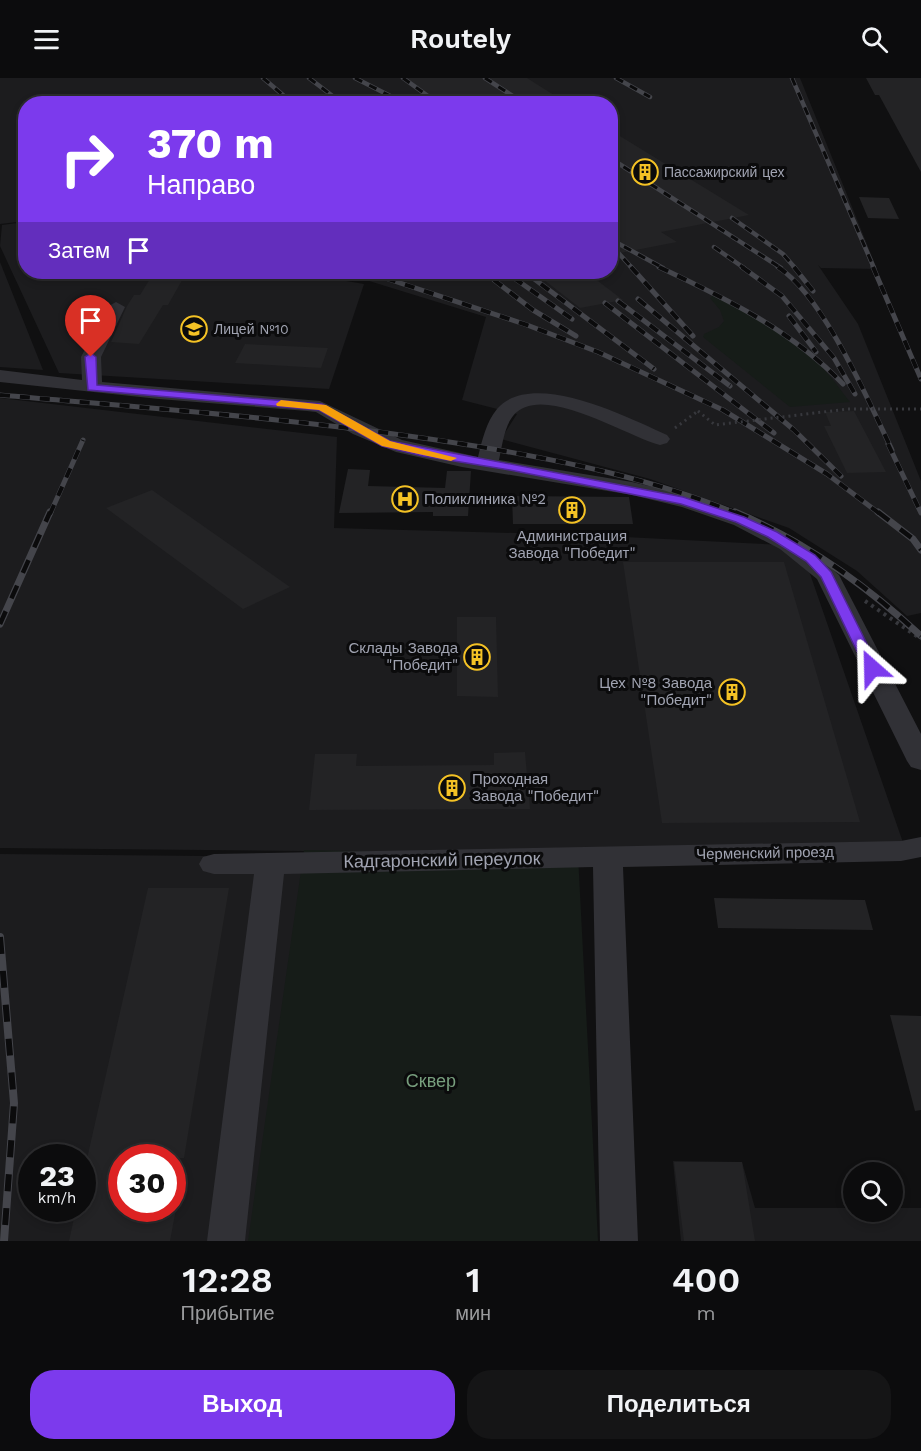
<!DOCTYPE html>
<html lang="ru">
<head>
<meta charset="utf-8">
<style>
	body { margin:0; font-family:"Work Sans",sans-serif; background:#151516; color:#f1f3f6; height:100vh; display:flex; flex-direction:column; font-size:22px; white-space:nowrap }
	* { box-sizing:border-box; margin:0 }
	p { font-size:20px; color:#9a9b9d }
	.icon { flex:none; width:33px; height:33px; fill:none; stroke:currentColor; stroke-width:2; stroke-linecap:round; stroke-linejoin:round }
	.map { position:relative; height:1163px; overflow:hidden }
	.panel { display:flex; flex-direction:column; background:#0c0c0d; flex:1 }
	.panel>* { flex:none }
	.hud { position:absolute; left:18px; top:18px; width:600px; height:183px; border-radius:24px; box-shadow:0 3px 9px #0003,0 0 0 2px #2c2c2e; background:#7c3aed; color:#fff; overflow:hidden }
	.buttons { position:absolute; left:843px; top:1084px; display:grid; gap:12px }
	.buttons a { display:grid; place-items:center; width:60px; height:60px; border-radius:50%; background:#0c0c0d; box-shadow:0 3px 9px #0003,0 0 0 2px #2c2c2e; font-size:30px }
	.speed { position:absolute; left:18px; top:1066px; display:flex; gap:12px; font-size:30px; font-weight:700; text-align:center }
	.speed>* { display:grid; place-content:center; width:78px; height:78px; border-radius:50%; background:#0c0c0d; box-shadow:0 3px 9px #0003,0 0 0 2px #2c2c2e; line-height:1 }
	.speed small { font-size:15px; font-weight:400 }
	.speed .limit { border:9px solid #d22; background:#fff; color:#111 }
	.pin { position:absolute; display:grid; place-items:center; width:51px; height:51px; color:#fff; margin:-62px -26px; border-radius:50% 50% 50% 0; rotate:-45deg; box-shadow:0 0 6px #0007 }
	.pin .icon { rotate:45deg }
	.me { position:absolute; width:66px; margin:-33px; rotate:335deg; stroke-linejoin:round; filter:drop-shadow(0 0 4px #0008) }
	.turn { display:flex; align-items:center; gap:21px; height:126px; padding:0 30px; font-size:27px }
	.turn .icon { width:78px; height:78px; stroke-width:2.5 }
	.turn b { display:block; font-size:42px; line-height:51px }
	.then { display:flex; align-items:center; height:57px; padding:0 30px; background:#0003; gap:12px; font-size:22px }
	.eta { display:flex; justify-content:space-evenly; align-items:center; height:102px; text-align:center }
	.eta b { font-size:36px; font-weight:600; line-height:42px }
	.action { display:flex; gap:12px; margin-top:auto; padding:12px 30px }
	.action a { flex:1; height:69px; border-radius:24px; background:#7c3aed; color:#fff; font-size:24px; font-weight:600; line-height:69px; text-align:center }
	.action a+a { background:#151516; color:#f1f3f6 }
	header { display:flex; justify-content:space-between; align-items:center; height:78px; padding:0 30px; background:#0c0c0d; font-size:27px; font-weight:600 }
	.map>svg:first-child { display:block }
	.built { fill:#1c1c1e; fill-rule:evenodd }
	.green { fill:#161c18 }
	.building { fill:#232325 }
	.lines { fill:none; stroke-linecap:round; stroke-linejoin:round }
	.path-far1 { stroke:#37383d; stroke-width:3; stroke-dasharray:2 4; stroke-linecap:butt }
	.path { stroke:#37383d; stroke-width:4; stroke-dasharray:3 4.5; stroke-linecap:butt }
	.minor { fill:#313136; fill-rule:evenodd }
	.rail-far3-casing { stroke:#44454b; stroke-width:4.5 }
	.rail-far2-casing { stroke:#44454b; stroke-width:5 }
	.rail-far1-casing { stroke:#44454b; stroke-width:7 }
	.rail-casing { stroke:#44454b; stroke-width:8 }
	.rail-far3 { stroke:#0b0b0c; stroke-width:3; stroke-dasharray:8; stroke-linecap:butt }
	.rail-far2 { stroke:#0b0b0c; stroke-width:4; stroke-dasharray:10; stroke-linecap:butt }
	.rail-far1 { stroke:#0b0b0c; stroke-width:4.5; stroke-dasharray:14; stroke-linecap:butt }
	.rail { stroke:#0b0b0c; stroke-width:6; stroke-dasharray:17; stroke-linecap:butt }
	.path-bridge { stroke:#37383d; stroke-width:3; stroke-dasharray:2 4; stroke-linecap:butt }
	.route { fill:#7c3aed; stroke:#51269a; stroke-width:1.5 }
	.slow { fill:#f59e0b }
	.labels { text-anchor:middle; stroke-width:6; stroke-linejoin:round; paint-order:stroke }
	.far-poi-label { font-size:14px; fill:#a1a4b2; stroke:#0b0b0c; text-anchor:start }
	.poi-label { font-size:15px; fill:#a1a4b2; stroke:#0b0b0c; text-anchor:start }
	.street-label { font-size:15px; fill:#a1a4b2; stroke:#0b0b0c }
	.near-street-label { font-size:18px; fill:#a1a4b2; stroke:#0b0b0c }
	.near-park-label { font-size:18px; fill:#779e7d; stroke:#0b0b0c }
</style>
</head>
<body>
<header><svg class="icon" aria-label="menu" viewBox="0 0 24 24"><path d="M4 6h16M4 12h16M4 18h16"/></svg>Routely<svg class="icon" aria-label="search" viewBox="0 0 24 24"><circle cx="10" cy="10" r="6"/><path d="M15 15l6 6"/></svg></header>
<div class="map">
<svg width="921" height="1163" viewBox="0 0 921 1163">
	<rect width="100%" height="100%" fill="#101011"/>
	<path class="built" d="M0 0H800L877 191 821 190 818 187 858 246 921 403V535L907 538 857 493 789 450 650 401 501 361 517 336 462 322 486 239 340 194H610V26H26L25 143 0 146Z
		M25 144 26 194H294L364 206 329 311 59 295 0 168 2 147Z
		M0 184 43 292 0 289Z
		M0 320 337 359 334 450 585 457 784 467 808 490 908 779 0 770Z
		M0 776 304 779 249 1163H0ZM32 1080H82V1131H32ZM122 1080H172V1131H122Z
		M673 1083 742 1084 755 1130H853L854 1134H892L893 1130H921V1163H681Z"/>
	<path class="green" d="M712 218C735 219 803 271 821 288 832 299 841 313 850 324L790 329 703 259 704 256 719 249 724 243 720 232 710 220Z
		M304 772 578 777 598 1163H248Z"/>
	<path class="building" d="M405 0H527L568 26H442Z
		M866 0H921V94L879 17H875Z
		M610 52 749 137 661 154 677 164 610 177Z
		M859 119 889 120 899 141 868 140Z
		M534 194H586L623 222 580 230Z
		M153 196 185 197 168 227H163L139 266 111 264 127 228 134 217H140Z
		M245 266 328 270 321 290 235 285Z
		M854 333 886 394 847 395 824 348H831L825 334Z
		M348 391 370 392 368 408 445 410 447 393H471L468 438H433V434L339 435Z
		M152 412 290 509 243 531 106 430Z
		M512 418 629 419 633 446H513Z
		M623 484H784L860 744 662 745Z
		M457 539H496L498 619 457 618Z
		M525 674 530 731 309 732 315 676H357L356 688 494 687V675Z
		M148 810H229L184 1080H122V1131H176L170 1163H69L76 1131H82V1103Z
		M714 820 865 822 873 852 718 850Z
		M890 937 921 938V1032L915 1033Z
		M674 1084H742L755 1163H684Z"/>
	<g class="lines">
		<path class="path-far1" d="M675 350 698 333"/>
		<path class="path" d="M865 523 921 561"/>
		<path class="minor" d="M116 224 125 229 101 279 102 304 320 323 402 362 478 379C482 363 486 344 497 331 532 290 629 340 667 357L670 361 667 365 660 367C627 359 541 303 513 338 504 349 502 369 499 382L632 404 697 419 750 437 797 461 839 497 921 656V692L911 689 907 683 817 501 780 471 734 447 682 429 632 417 462 389 396 374 353 356 316 334 307 333 159 321 0 304V292L82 302 81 279 107 229Z
			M921 759V779L901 783 623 789 638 1163H600L593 789 284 796 245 1163H207L254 796H214L203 793 199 786 203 779 214 776 901 763Z"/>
		<g class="rail-far3-casing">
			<path id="rail-far3" d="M263 0 290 23
				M309 0 343 26
				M355 0 406 26
				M403 0 439 26
				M485 0 525 26
				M616 0 650 19
				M792 0 874 190
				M610 80 781 190
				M732 140 783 176 795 190
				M610 161 663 190
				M613 169 632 190
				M714 169 744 190"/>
		</g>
		<g class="rail-far2-casing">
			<path id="rail-far2" d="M631 189 693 258
				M659 189C727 221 791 252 843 306
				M742 189 782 218 834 280 855 316
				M778 189C824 219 868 322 892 372
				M794 189 813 213
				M873 189 921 301
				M367 194 527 247 598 274 723 332 827 396 880 436
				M525 194 654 291
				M514 200 572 241
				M494 202 533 232 576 258
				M638 221 794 352 841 398
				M618 223 730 308
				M605 225 774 355
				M789 238 816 274
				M0 317C158 331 318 342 475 368 564 383 654 401 738 436
				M888 366 921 435
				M50 436 83 362"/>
		</g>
		<g class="rail-far1-casing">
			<path id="rail-far1" d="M735 434C806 464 865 506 921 558
				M878 434 913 461 921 472
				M0 546 50 434"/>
		</g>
		<g class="rail-casing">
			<path id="rail" d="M0 859 14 1025 4 1163"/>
		</g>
		<use href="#rail-far3" class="rail-far3"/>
		<use href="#rail-far2" class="rail-far2"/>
		<use href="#rail-far1" class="rail-far1"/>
		<use href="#rail" class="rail"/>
		<path class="path-bridge" d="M698 333 715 347 848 331H921"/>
	</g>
	<path class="route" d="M91 275 96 279 97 307 322 326 390 363 683 419 744 439 777 454 815 477 831 494 879 590 872 594 865 590 821 499 806 483 768 459 736 444 681 426 510 392 423 378 382 368 319 332 88 312 85 279Z"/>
	<path class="slow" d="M281 322 326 327 390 363 457 380 451 383 382 368 319 332 277 328 276 326Z"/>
	<defs>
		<g id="building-ring" transform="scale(1.35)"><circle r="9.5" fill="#0b0b0c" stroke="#f4c225" stroke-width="1.5"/><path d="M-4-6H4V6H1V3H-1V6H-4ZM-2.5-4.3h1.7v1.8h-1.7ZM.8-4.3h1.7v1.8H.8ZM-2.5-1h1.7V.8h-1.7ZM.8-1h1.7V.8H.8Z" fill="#f4c225"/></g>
		<g id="university-ring" transform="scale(1.35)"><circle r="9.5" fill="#0b0b0c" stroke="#f4c225" stroke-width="1.5"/><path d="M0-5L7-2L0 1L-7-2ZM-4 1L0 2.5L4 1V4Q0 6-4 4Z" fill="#f4c225"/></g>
		<g id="hospital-ring" transform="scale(1.35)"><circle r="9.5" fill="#0b0b0c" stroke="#f4c225" stroke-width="1.5"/><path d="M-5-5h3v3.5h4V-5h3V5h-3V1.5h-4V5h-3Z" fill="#f4c225"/></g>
	</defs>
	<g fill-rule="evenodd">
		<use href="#building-ring" x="645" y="94"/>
		<use href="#university-ring" x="194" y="251"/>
		<use href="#hospital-ring" x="405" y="421"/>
		<use href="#building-ring" x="572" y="432"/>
		<use href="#building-ring" x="477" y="579"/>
		<use href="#building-ring" x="732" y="614"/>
		<use href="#building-ring" x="452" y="710"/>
	</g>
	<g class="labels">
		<g class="far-poi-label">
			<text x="664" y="99">Пассажирский цех</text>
			<text x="214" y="256">Лицей №10</text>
		</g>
		<g class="poi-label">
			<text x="424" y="426">Поликлиника №2</text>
			<text x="572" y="463" text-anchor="middle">Администрация<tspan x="572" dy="17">Завода "Победит"</tspan></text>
			<text x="458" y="575" text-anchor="end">Склады Завода<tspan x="458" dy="17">"Победит"</tspan></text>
			<text x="712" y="610" text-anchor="end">Цех №8 Завода<tspan x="712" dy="17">"Победит"</tspan></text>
			<text x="472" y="706">Проходная<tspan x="472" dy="17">Завода "Победит"</tspan></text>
		</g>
		<g class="street-label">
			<text transform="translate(765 775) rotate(-1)" y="5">Черменский проезд</text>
		</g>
		<g class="near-street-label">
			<text transform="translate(442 782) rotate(-1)" y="6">Кадгаронский переулок</text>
		</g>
		<g class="near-park-label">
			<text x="431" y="1009">Сквер</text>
		</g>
	</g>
</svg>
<div class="buttons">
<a><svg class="icon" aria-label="search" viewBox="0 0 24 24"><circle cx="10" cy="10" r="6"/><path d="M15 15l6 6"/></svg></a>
</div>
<div class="speed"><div>23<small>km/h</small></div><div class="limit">30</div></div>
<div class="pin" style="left:91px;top:279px;background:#d93025"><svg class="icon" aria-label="arrive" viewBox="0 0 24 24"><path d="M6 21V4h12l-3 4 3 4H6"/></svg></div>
<svg class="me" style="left:872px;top:590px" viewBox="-20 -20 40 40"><path d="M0-17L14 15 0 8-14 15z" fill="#7c3aed" stroke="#fff" stroke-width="4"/></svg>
<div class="hud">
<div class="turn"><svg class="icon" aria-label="right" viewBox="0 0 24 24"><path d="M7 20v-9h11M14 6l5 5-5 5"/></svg><div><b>370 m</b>Направо</div></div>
<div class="then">Затем<svg class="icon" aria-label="arrive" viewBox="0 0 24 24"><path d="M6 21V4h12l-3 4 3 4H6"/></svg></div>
</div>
</div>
<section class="panel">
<div class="eta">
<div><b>12:28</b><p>Прибытие</p></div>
<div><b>1</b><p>мин</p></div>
<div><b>400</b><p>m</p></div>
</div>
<div class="action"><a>Выход</a><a>Поделиться</a></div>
</section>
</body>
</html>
